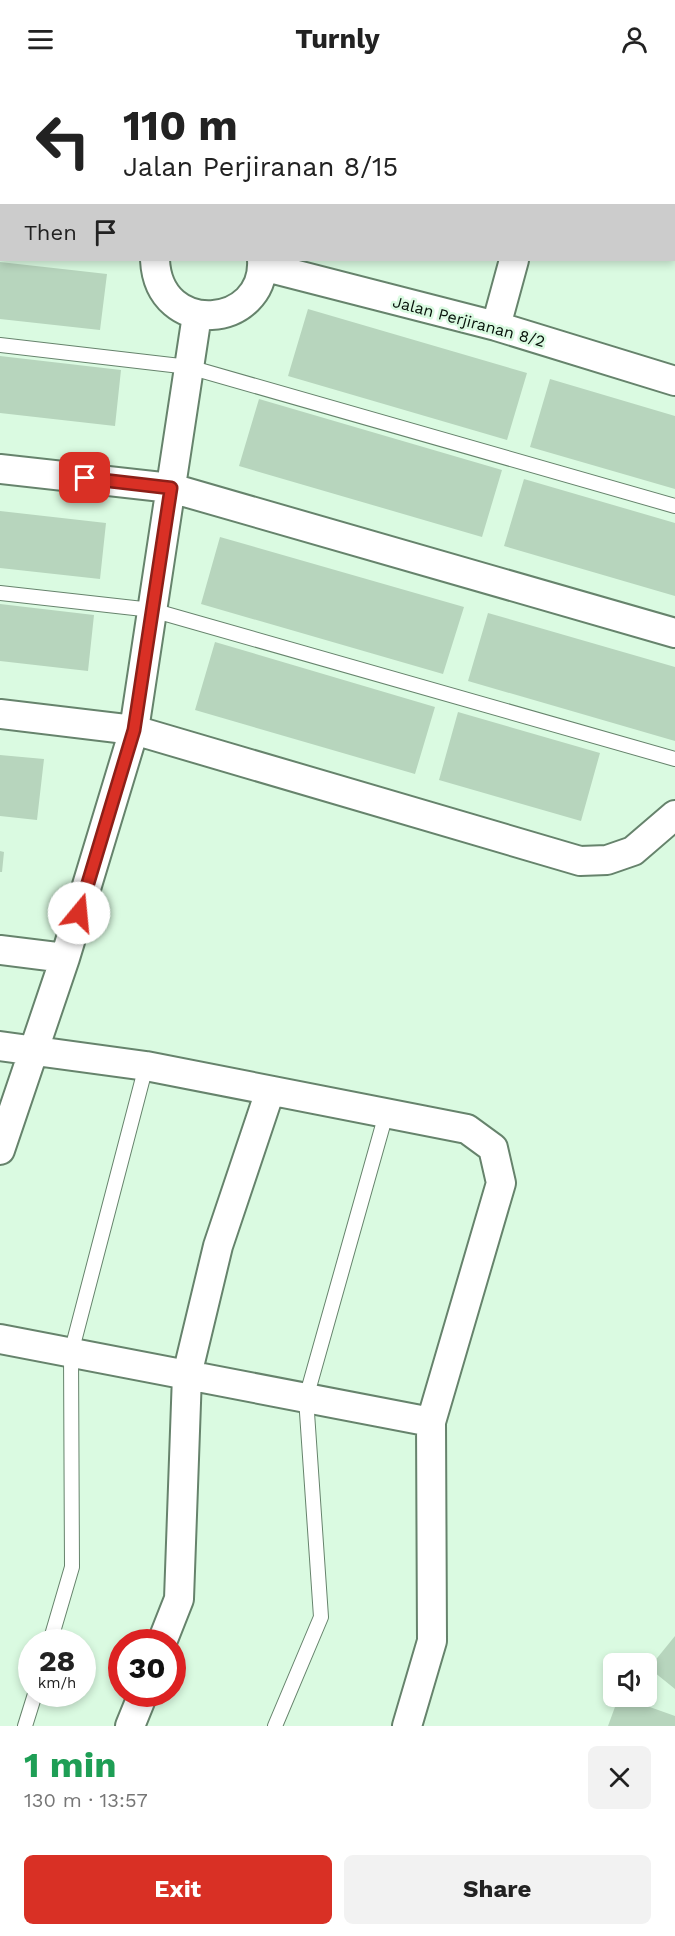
<!DOCTYPE html>
<html lang="en">
<head>
<meta charset="utf-8">
<style>
	body { margin:0; font-family:"Work Sans",sans-serif; background:#f2f2f2; color:#222; height:100vh; display:flex; flex-direction:column; font-size:22px; white-space:nowrap }
	* { box-sizing:border-box; margin:0 }
	p { font-size:20px; color:#767676 }
	.icon { flex:none; width:33px; height:33px; fill:none; stroke:currentColor; stroke-width:2; stroke-linecap:round; stroke-linejoin:round }
	.map { position:relative; height:1648px; overflow:hidden }
	.details { display:flex; flex-direction:column; background:#fff; flex:1 }
	.details>* { flex:none }
	.guide { position:absolute; left:0px; top:0px; width:675px; height:183px; box-shadow:0 3px 9px #0003; background:#fff; color:#222; overflow:hidden }
	.buttons { position:absolute; left:603px; top:1575px; display:grid; gap:12px }
	.buttons a { display:grid; place-items:center; width:54px; height:54px; border-radius:9px; background:#fff; box-shadow:0 3px 9px #0003; font-size:30px }
	.speed { position:absolute; left:18px; top:1551px; display:flex; gap:12px; font-size:30px; font-weight:700; text-align:center }
	.speed>* { display:grid; place-content:center; width:78px; height:78px; border-radius:50%; background:#fff; box-shadow:0 3px 9px #0003; line-height:1 }
	.speed small { font-size:15px; font-weight:400 }
	.speed .limit { border:9px solid #d22; background:#fff; color:#111 }
	.pin { position:absolute; display:grid; place-items:center; width:51px; height:51px; color:#fff; margin:-26px; border-radius:12px; box-shadow:0 3px 9px #0006 }
	.me { position:absolute; width:66px; margin:-33px; rotate:17deg; stroke-linejoin:round; filter:drop-shadow(0 0 4px #0008) }
	.turn { display:flex; align-items:center; gap:21px; height:126px; padding:0 24px; font-size:27px }
	.turn .icon { width:78px; height:78px; stroke-width:2.5 }
	.turn b { display:block; font-size:42px; line-height:51px }
	.then { display:flex; align-items:center; height:57px; padding:0 24px; background:#0003; gap:12px; font-size:22px }
	.round { display:grid; place-items:center; flex:none; width:63px; height:63px; border-radius:9px; background:#f2f2f2 }
	.summary { display:flex; align-items:center; justify-content:space-between; height:102px; padding:0 24px }
	h1 { font-size:36px; font-weight:700; line-height:45px; color:#1e9e55 }
	.action { display:flex; gap:12px; margin-top:auto; padding:12px 24px }
	.action a { flex:1; height:69px; border-radius:9px; background:#d93025; color:#fff; font-size:24px; font-weight:700; line-height:69px; text-align:center }
	.action a+a { background:#f2f2f2; color:#222 }
	header { display:flex; justify-content:space-between; align-items:center; height:78px; padding:0 24px; background:#fff; font-size:27px; font-weight:700 }
	.map>svg:first-child { display:block }
	.building { fill:#b7d5bd }
	.lines { fill:none; stroke-linecap:round; stroke-linejoin:round }
	.lane-casing { stroke:#66836c; stroke-width:16 }
	.street-casing { stroke:#66836c; stroke-width:32 }
	.lane { stroke:#fff; stroke-width:14 }
	.street { stroke:#fff; stroke-width:28 }
	.route-casing { stroke:#8d1f18; stroke-width:15 }
	.route { stroke:#d93025; stroke-width:10 }
	.labels { text-anchor:middle; stroke-width:5; stroke-linejoin:round; paint-order:stroke }
	.street-label { font-size:16px; fill:#07120a; stroke:#dafae1 }
</style>
</head>
<body>
<header><svg class="icon" aria-label="menu" viewBox="0 0 24 24"><path d="M4 6h16M4 12h16M4 18h16"/></svg>Turnly<svg class="icon" aria-label="person" viewBox="0 0 24 24"><circle cx="12" cy="8" r="4"/><path d="M4 21q1-7 8-7t8 7"/></svg></header>
<div class="map">
<svg width="675" height="1648" viewBox="0 0 675 1648">
	<rect width="100%" height="100%" fill="#dafae1"/>
	<path class="building" d="M0 184 107 196 100 252 0 241Z
		M308 231 527 295 507 362 288 298Z
		M0 278 121 292 115 348 0 335Z
		M550 301 675 338V411L530 369Z
		M259 321 502 392 482 459 239 388Z
		M524 401 675 445V518L504 468Z
		M0 433 106 445 100 501 0 490Z
		M220 459 464 529 443 596 201 526Z
		M0 526 94 537 88 593 0 583Z
		M488 535 675 589V663L468 603Z
		M215 564 435 629 415 696 195 632Z
		M458 634 600 675 581 743 439 702Z
		M0 677 44 681 37 742 0 738Z
		M0 773 4 774 2 794H0Z
		M675 1558V1611L649 1590Z
		M619 1618 675 1638V1648H608Z"/>
	<g class="lines">
		<g class="lane-casing">
			<path id="lane" d="M0 267 189 289 675 428
				M0 515 152 532 675 681
				M50 1564 72 1489 71 1275 146 988
				M25 1648 35 1616
				M275 1648 321 1539 306 1320 386 1036"/>
		</g>
		<g class="street-casing">
			<path id="street" d="M175 2 176 0
				M220 2V0
				M258 2V0
				M307 2 308 0
				M560 2V0
				M0 147H2
				M155 182C159 261 266 250 262 182
				M262 188 496 248 675 303
				M496 248 514 182
				M0 391 171 410 675 555
				M0 636 134 652 580 783 607 782 633 773 675 737
				M0 872 65 880
				M0 968 146 988 467 1051 493 1070 501 1105 431 1344 432 1563 407 1648
				M0 1072 65 880 134 652 197 237
				M0 1261 431 1344
				M162 1564 179 1521 187 1297 218 1168 270 1013
				M130 1648 143 1616"/>
		</g>
		<use href="#lane" class="lane"/>
		<use href="#street" class="street"/>
	</g>
	<g class="lines">
		<g class="route-casing">
			<path id="route" d="M79 835 134 652 171 410 85 400"/>
		</g>
		<use href="#route" class="route"/>
	</g>
	<g class="labels">
		<g class="street-label">
			<text transform="translate(469 243) rotate(15)" y="6">Jalan Perjiranan 8/2</text>
		</g>
	</g>
</svg>
<div class="buttons">
<a><svg class="icon" aria-label="sound" viewBox="0 0 24 24"><path d="M4 9h4l5-4v14l-5-4H4zM17 9q2 3 0 6"/></svg></a>
</div>
<div class="speed"><div>28<small>km/h</small></div><div class="limit">30</div></div>
<div class="pin" style="left:85px;top:400px;background:#d93025"><svg class="icon" aria-label="arrive" viewBox="0 0 24 24"><path d="M6 21V4h12l-3 4 3 4H6"/></svg></div>
<svg class="me" style="left:79px;top:835px" viewBox="-20 -20 40 40"><circle r="19" fill="#fff"/><path d="M0-13L10 11 0 6-10 11z" fill="#d93025"/></svg>
<div class="guide">
<div class="turn"><svg class="icon" aria-label="left" viewBox="0 0 24 24"><path d="M17 20v-9H6M10 6l-5 5 5 5"/></svg><div><b>110 m</b>Jalan Perjiranan 8/15</div></div>
<div class="then">Then<svg class="icon" aria-label="arrive" viewBox="0 0 24 24"><path d="M6 21V4h12l-3 4 3 4H6"/></svg></div>
</div>
</div>
<section class="details">
<div class="summary"><div><h1>1 min</h1><p>130 m · 13:57</p></div><a class="round"><svg class="icon" aria-label="close" viewBox="0 0 24 24"><path d="M6 6l12 12M18 6L6 18"/></svg></a></div>
<div class="action"><a>Exit</a><a>Share</a></div>
</section>
</body>
</html>
